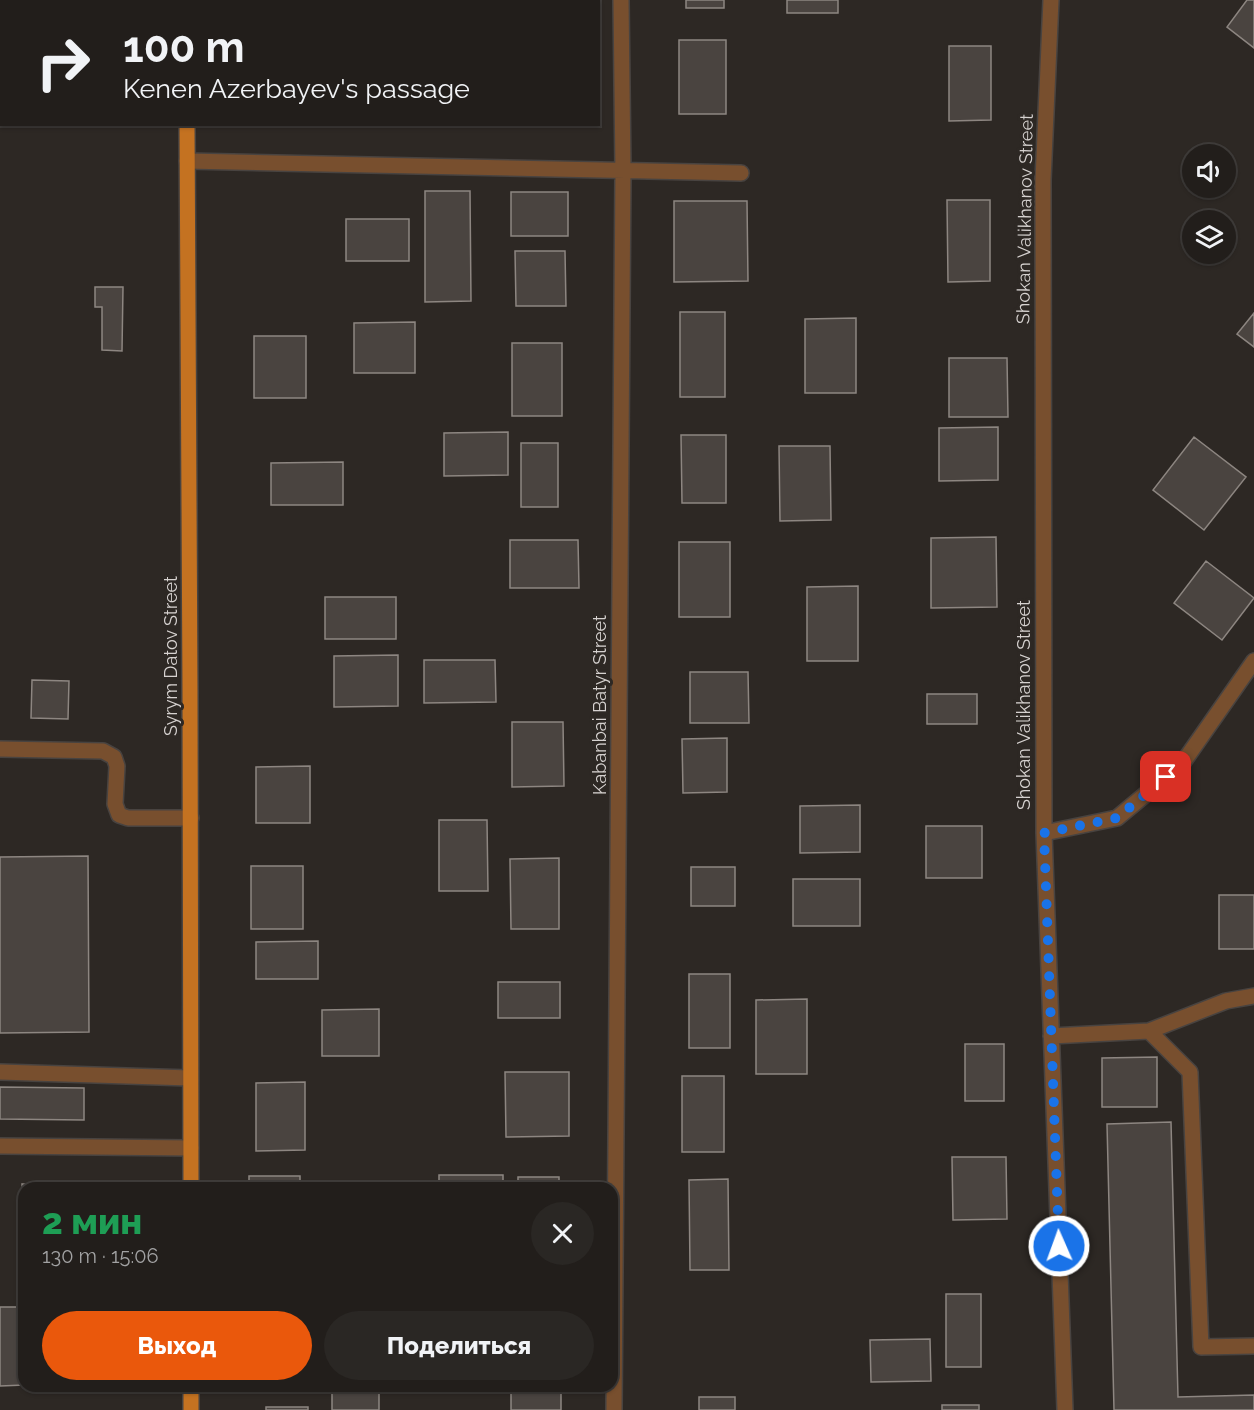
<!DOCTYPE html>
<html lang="ru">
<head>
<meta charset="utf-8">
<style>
	body { margin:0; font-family:Raleway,sans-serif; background:#2a2724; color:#f1f3f6; height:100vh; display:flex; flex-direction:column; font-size:22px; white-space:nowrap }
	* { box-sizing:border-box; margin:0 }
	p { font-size:20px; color:#a2a2a3 }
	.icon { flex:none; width:33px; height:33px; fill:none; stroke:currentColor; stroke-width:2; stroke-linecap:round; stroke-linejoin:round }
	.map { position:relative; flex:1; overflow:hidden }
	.panel { position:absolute; left:18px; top:1182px; width:600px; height:210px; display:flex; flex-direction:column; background:#221e1b; border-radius:18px; box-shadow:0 2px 4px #0004,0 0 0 2px #3f3c3a }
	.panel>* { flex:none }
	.banner { position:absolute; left:0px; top:0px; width:600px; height:126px; box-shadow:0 2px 4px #0004,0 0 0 2px #3f3c3a; background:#221e1b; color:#f1f3f6; overflow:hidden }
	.controls { position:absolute; left:1182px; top:144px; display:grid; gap:12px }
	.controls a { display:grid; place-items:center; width:54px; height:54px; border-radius:50%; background:#221e1b; box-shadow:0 2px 4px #0004,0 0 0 2px #3f3c3a; font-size:30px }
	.pin { position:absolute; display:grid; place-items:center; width:51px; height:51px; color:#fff; margin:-26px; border-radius:12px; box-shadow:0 3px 9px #0006 }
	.me { position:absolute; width:66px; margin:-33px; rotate:358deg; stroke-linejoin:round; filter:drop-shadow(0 0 4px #0008) }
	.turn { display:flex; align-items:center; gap:21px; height:126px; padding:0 24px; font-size:27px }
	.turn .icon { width:78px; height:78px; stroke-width:2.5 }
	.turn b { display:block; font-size:42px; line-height:51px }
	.round { display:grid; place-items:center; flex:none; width:63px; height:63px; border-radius:32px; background:#2a2724 }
	.head { display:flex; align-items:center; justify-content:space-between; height:102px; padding:0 24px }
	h1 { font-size:36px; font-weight:800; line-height:45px; color:#1e9e55 }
	.action { display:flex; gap:12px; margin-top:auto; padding:12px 24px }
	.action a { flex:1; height:69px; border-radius:36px; background:#ea580c; color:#fff; font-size:24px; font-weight:800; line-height:69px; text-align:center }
	.action a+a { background:#2a2724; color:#f1f3f6 }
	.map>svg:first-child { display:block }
	.building { fill:#4a4440; stroke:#8d8681; stroke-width:1.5 }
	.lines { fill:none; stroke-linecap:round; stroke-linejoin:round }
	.minor-casing { stroke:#484340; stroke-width:18 }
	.major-casing { stroke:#484340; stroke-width:18 }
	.minor { stroke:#784f2e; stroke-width:15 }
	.major { stroke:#c47221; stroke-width:15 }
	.route { stroke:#1a73e8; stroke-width:10; stroke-dasharray:0 18 }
	.labels { text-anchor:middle; stroke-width:6; stroke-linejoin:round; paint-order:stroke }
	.street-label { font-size:18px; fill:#d6d2d0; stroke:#2d2824 }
</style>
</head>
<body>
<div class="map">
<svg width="1254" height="1410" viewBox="0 0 1254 1410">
	<rect width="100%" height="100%" fill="#2d2824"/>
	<path class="building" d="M299 0H362V2H299Z
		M686 0H724V8H686Z
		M787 0H838V13H787Z
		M1247 0H1254V48L1227 27Z
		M679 40H726V114H679Z
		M949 46H991V120L949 121Z
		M425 191H470L471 301 425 302Z
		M511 192H568V236H511Z
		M947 200H990V281L948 282Z
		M674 201H747L748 281 674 282Z
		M346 219H409V261H346Z
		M515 251H565L566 306H516Z
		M95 287H123L122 351 102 350V307H95Z
		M680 312H725V397H680Z
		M1254 313V347L1237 334Z
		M856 318V393H805V319Z
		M415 322V373H354V323Z
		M254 336H306V398H254Z
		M512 343H562V416H512Z
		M949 358H1007L1008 417H949Z
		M998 427V480L939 481V428Z
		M508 432V475L444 476V433Z
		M681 435H726V503H682Z
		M1194 437 1246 477 1204 530 1153 490Z
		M521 443H558V507H521Z
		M779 446H830L831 520 780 521Z
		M343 462V505H271V463Z
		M996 537 997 607 931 608V538Z
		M510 540H578L579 588H510Z
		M679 542H730V617H679Z
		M1206 561 1254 598 1222 640 1174 603Z
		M858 586V661H807V587Z
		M325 597H396V639H325Z
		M398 655V706L334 707V656Z
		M424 660H495L496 702 424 703Z
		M690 672H748L749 723H690Z
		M32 680 69 681 68 719 31 718Z
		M927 694H977V724H927Z
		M512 722H563L564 786 512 787Z
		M727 738V792L683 793 682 739Z
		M310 766V823H256V767Z
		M860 805V852L800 853V806Z
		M439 820H487L488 891H439Z
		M926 826H982V878H926Z
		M88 856 89 1032 0 1033V857Z
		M559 858V929H511L510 859Z
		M251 866H303V929H251Z
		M691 867H735V906H691Z
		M793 879H860V926H793Z
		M1219 895H1254V949H1219Z
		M318 941V979H256V942Z
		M689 974H730V1048H689Z
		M498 982H560V1018H498Z
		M807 999V1074H756V1000Z
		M379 1009V1056H322V1010Z
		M965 1044H1004V1101H965Z
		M1157 1057V1107H1102V1058Z
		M505 1072H569V1136L506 1137Z
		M682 1076H724V1152H682Z
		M305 1082V1150L256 1151V1083Z
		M0 1087 84 1088V1120L0 1119Z
		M1171 1122 1178 1397 1254 1395V1410H1114L1107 1124Z
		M952 1157H1006L1007 1219 953 1220Z
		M439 1175H503V1188H439Z
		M249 1176H300V1188H249Z
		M518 1177H559V1188H518Z
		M728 1179 729 1270H690L689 1180Z
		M101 1183V1188H24V1210H23L22 1184Z
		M946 1294H981V1367H946Z
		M0 1307H24V1385L0 1386Z
		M930 1339 931 1381 871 1382 870 1340Z
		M511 1391H561V1410H511Z
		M332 1392H379V1410H332Z
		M699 1397H735V1410H699Z
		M942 1405H979V1410H942Z
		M266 1407H308V1410H266Z"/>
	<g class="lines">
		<g class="minor-casing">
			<path id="minor" d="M1051 0 1043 180 1044 833 1065 1410
				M187 161 741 173
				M0 749 103 751 114 757 117 766 115 804 119 815 128 818H191
				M1044 833 1117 818 1182 764 1254 661
				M1149 1031 1190 1072 1201 1347 1254 1346
				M1051 1036 1149 1031 1226 1001 1254 996
				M0 1072 190 1078
				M0 1146 191 1148
				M614 1410 623 171 621 0"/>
		</g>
		<g class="major-casing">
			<path id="major" d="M186 0V2
				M187 124 190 690 191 1188
				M191 1386V1410"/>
		</g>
		<use href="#minor" class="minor"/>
		<use href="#major" class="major"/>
	</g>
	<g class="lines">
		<path class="route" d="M1059 1246 1044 833 1117 818 1166 777"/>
	</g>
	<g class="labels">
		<g class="street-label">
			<text transform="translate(1025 219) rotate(-89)" y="6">Shokan Valikhanov Street</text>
			<text transform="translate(171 656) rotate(-90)" y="6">Syrym Datov Street</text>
			<text transform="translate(600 705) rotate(-90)" y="6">Kabanbai Batyr Street</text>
			<text transform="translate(1024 705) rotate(-90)" y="6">Shokan Valikhanov Street</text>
		</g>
	</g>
</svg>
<div class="controls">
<a><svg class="icon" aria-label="sound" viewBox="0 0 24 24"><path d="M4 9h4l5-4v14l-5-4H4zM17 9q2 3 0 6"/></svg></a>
<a><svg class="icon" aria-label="layers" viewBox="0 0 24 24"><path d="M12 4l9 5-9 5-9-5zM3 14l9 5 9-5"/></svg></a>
</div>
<div class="pin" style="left:1166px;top:777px;background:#d93025"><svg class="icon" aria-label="arrive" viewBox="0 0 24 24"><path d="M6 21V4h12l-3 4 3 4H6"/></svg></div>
<svg class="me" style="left:1059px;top:1246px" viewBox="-20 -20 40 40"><circle r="17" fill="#1a73e8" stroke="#fff" stroke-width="3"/><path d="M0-11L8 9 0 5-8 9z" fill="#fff"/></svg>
<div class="banner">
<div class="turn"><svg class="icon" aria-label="right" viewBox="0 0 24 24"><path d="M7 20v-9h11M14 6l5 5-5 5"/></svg><div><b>100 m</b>Kenen Azerbayev's passage</div></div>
</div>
<section class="panel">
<div class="head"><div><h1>2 мин</h1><p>130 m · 15:06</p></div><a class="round"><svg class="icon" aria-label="close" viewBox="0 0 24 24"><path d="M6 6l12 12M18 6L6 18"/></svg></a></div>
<div class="action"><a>Выход</a><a>Поделиться</a></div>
</section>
</div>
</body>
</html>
